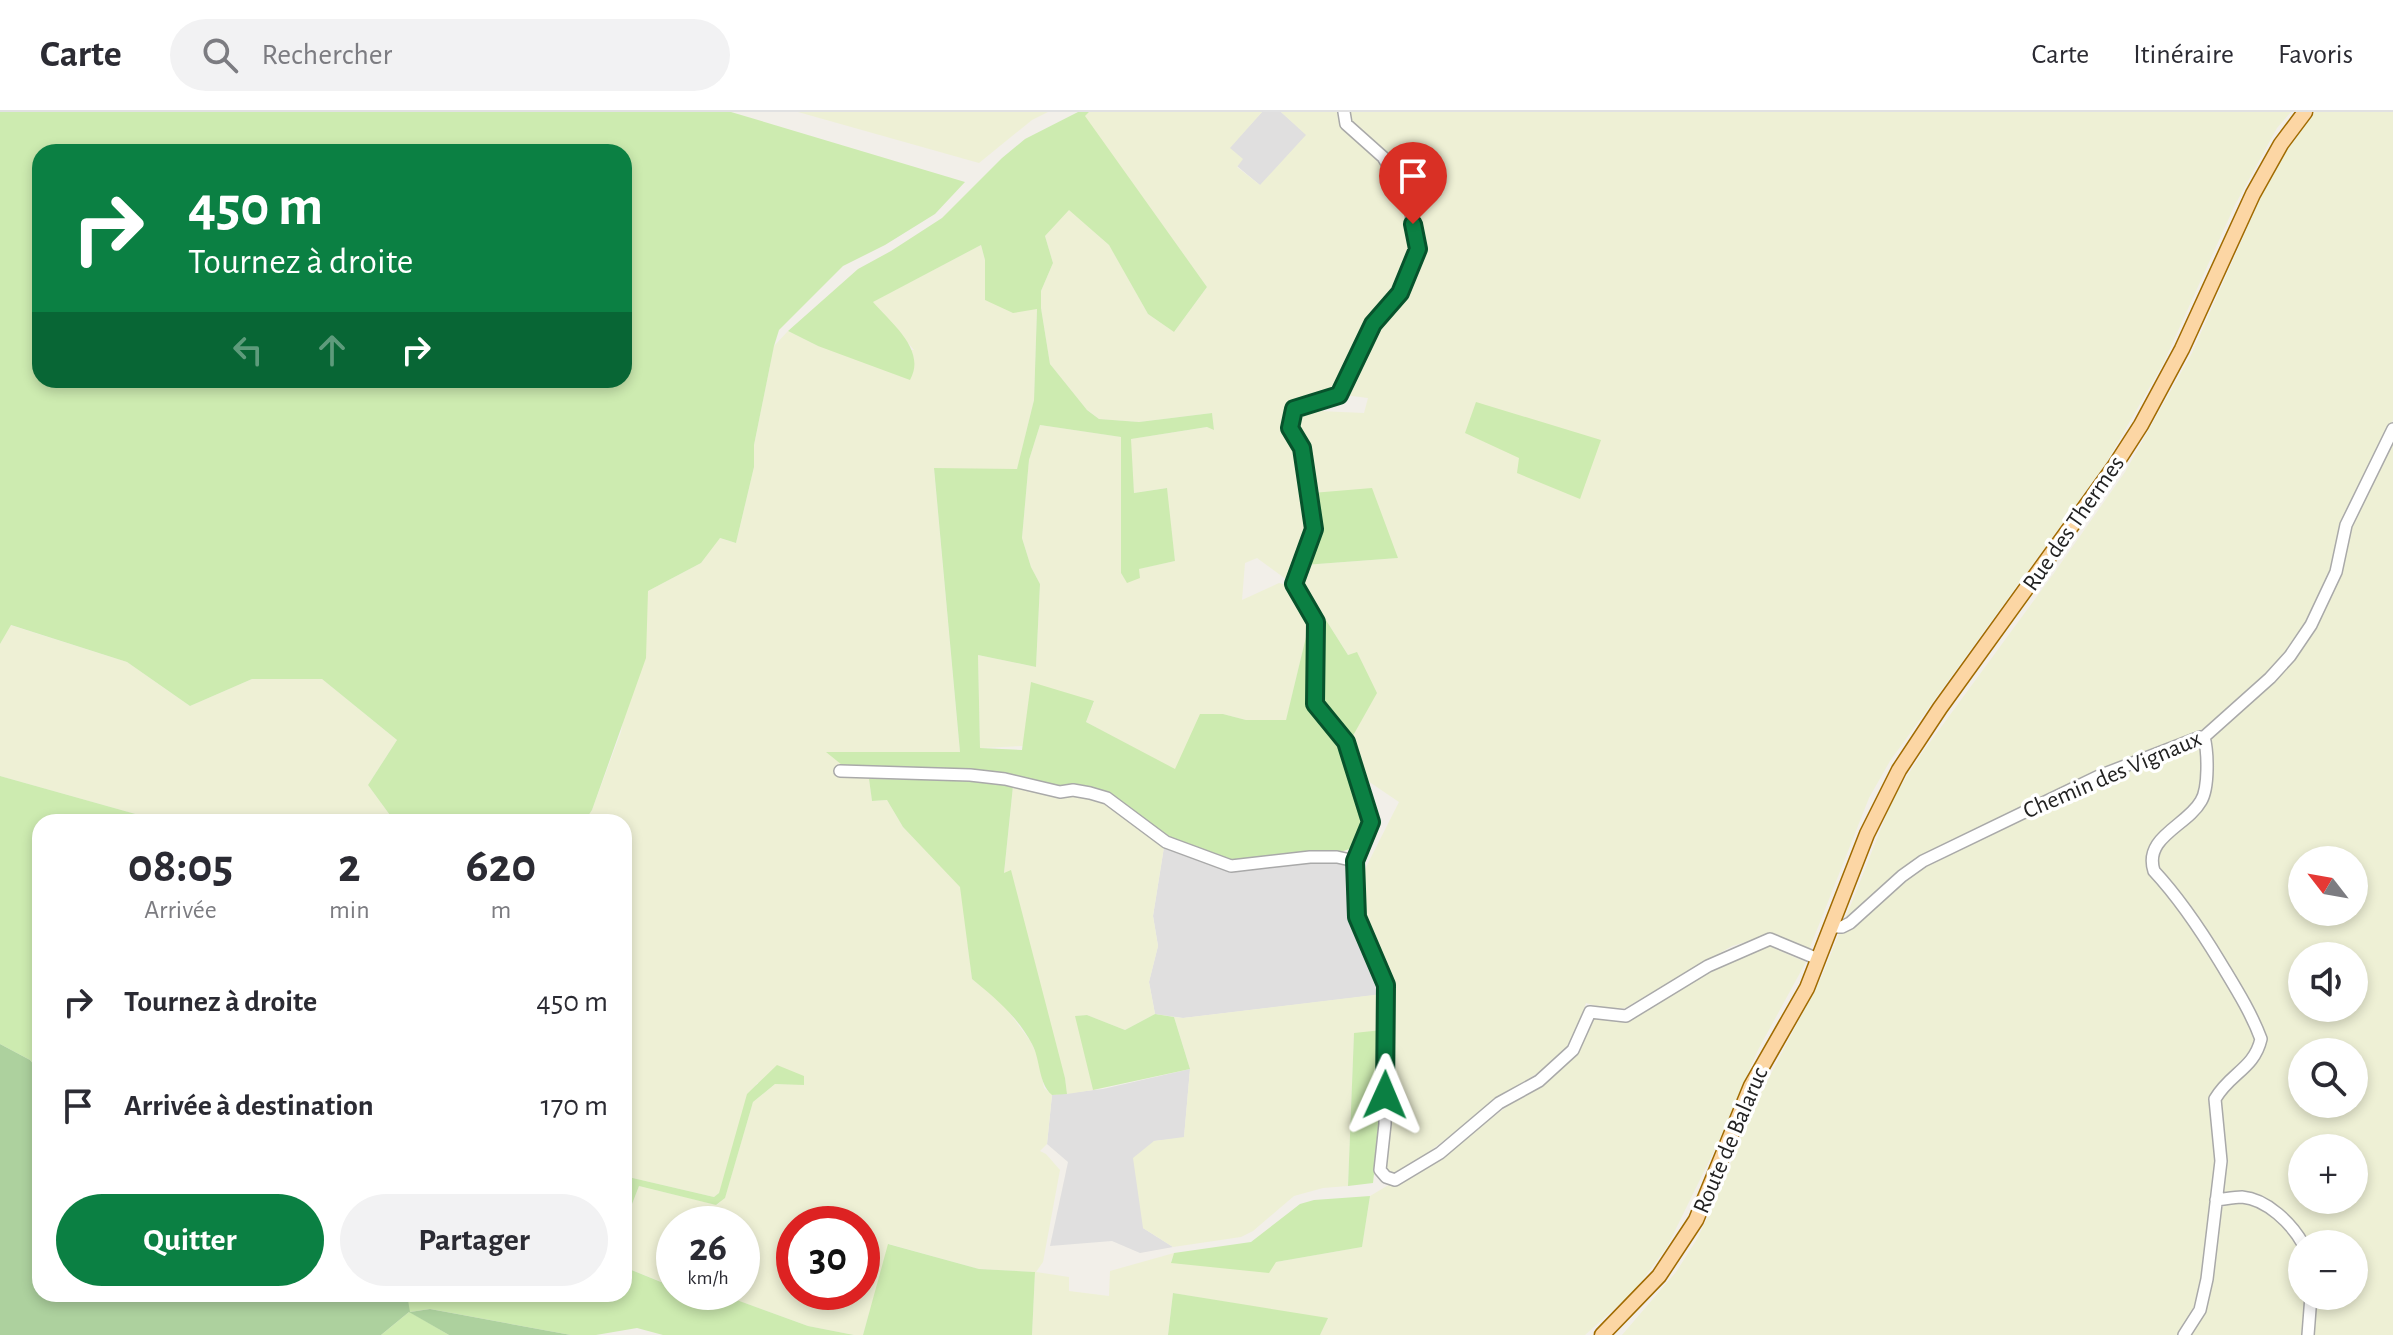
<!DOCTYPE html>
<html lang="fr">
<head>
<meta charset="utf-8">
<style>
	body { margin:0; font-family:"Alegreya Sans",sans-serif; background:#f2f2f3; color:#2b2b33; height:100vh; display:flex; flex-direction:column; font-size:30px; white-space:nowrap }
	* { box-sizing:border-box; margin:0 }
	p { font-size:26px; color:#7c7c81 }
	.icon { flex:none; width:44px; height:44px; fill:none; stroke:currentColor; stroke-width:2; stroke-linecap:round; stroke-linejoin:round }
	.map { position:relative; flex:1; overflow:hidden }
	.drawer { position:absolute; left:32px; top:702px; width:600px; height:488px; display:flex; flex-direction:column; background:#fff; border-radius:24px; box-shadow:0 4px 12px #0003 }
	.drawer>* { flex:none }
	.top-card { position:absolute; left:32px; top:32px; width:600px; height:244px; border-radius:24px; box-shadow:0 4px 12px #0003; background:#0b8043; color:#fff; overflow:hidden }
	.needle { width:52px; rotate:301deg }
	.buttons { position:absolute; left:2288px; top:734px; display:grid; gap:16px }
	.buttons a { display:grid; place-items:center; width:80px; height:80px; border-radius:50%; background:#fff; box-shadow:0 4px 12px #0003; font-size:40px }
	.speed { position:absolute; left:656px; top:1094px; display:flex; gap:16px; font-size:40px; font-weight:700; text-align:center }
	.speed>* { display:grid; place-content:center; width:104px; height:104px; border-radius:50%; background:#fff; box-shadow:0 4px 12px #0003; line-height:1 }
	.speed small { font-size:20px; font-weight:400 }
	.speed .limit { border:12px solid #d22; background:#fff; color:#111 }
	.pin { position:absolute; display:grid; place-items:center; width:68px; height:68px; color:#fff; margin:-82px -34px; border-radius:50% 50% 50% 0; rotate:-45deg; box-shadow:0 0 8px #0007 }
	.pin .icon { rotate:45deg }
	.me { position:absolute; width:88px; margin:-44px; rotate:1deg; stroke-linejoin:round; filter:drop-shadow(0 0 6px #0008) }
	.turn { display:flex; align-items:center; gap:28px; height:168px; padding:0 24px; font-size:36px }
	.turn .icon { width:104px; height:104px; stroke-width:2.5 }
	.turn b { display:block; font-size:56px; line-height:68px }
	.lanes { display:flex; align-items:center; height:76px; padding:0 24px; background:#0003; justify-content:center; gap:40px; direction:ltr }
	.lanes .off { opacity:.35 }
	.eta { display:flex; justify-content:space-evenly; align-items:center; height:136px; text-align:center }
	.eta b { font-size:48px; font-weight:600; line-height:56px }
	.action { display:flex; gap:16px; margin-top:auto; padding:16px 24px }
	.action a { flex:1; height:92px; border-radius:48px; background:#0b8043; color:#fff; font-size:32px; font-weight:600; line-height:92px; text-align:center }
	.action a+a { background:#f2f2f3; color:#2b2b33 }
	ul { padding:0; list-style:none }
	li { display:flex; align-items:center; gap:24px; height:104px; padding:0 24px }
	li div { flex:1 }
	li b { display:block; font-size:30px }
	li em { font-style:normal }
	header { display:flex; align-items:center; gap:48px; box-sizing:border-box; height:112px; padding:0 40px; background:#fff; border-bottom:2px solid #e1e1e2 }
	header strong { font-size:38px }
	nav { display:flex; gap:44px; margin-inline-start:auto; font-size:28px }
	.search { width:560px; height:72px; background:#f2f2f3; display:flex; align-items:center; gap:20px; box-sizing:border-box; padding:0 28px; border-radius:44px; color:#7c7c81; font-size:30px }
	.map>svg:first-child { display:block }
	.residential { fill:#e0dfdf }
	.farmland { fill:#eef0d5; fill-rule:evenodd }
	.grass { fill:#cdebb0; fill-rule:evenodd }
	.forest { fill:#add19e }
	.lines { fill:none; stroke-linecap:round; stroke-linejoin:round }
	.minor-casing { stroke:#a9a9a9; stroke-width:14 }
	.major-casing { stroke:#a06b00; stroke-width:17 }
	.minor { stroke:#fff; stroke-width:11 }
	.major { stroke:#fcd6a4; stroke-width:14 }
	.route-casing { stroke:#07532c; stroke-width:20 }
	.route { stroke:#0b8043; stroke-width:14 }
	.labels { text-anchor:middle; stroke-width:7; stroke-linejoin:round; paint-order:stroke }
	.street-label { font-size:24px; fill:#222; stroke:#fff }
</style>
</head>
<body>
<header>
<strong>Carte</strong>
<div class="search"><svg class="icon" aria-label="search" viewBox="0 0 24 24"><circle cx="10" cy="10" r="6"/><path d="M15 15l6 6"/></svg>Rechercher</div>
<nav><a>Carte</a><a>Itinéraire</a><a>Favoris</a></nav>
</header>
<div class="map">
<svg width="2393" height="1223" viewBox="0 0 2393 1223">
	<rect width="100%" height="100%" fill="#f2efe9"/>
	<path class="residential" d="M1262 0H1281L1307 23 1261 74 1237 54 1229 36Z
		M1164 735 1277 752 1333 749 1357 755 1361 768 1360 791 1393 881 1183 906 1155 902 1149 870 1158 834 1153 804Z
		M1190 957 1184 1026 1154 1029 1143 1116 1173 1135 1140 1141 1112 1129 1050 1134 1068 1050 1047 1032 1052 983 1103 977Z"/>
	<path class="farmland" d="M798 0H1048L1032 8 979 51Z
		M1089 0H1262L1230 36 1243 47 1237 55 1260 73 1306 23 1281 0H1338L1387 61 1407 110 1409 141 1405 165 1369 206 1339 275 1329 282 1325 280 1290 292 1286 307 1302 338 1311 415 1300 452 1287 468 1257 446 1245 451 1242 488 1279 471 1288 473 1311 504 1286 609 1246 608 1223 602 1175 658 1086 610 1094 590 1032 571 1023 634 980 636 978 543 1036 555 1040 472 1031 455 1022 426 1029 348 1040 313 1122 325 1121 461 1127 470 1138 457 1175 449 1166 376 1134 381 1130 327 1208 315 1214 318 1212 301 1139 310 1099 307 1086 297 1050 252 1041 196V179L1053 151 1045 124 1069 97 1110 134 1148 202 1174 220 1207 175 1084 4Z
		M1348 0H2291L2277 16 2235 93 2163 252 2106 351 1890 649 1869 686 1809 838 1770 823 1732 834 1625 896 1607 897 1586 891 1573 929 1562 945 1508 980 1418 1048 1395 1061 1387 1058 1385 1049 1392 960 1393 881 1390 867 1362 805 1360 791 1361 768 1365 757 1399 690 1359 663 1350 629 1365 560 1357 541 1348 543 1319 497 1299 473 1304 453 1398 446 1312 381 1292 313 1297 298 1364 301 1368 286 1344 283 1376 215 1397 193 1413 164 1418 134 1414 101 1351 9Z
		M2315 0H2393V308L2362 373 2331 458 2307 510 2288 542 2269 563 2206 619H2197L2098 661 1966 722 1920 747 1856 801 1846 805 1893 686 1922 641 2054 461 2125 360 2192 241 2264 78 2287 37Z
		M981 133 985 148V188L1037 196 1034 288 1017 358 934 357 960 641 827 640 860 663 869 667 872 689 887 688 903 715 961 775 972 867 1003 892 1031 930 1039 948 1044 976 1052 983 1047 1032 1040 1039 1046 1042 1060 1058 1043 1150 1036 1160 1069 1165V1179L1109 1184 1110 1159 1174 1141 1171 1150H1276L1362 1135 1370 1084 1453 1035 1521 984 1585 919 1593 907 1600 904 1620 906 1737 846 1769 834 1806 850 1758 938 1715 1037 1667 1135 1634 1179 1585 1223H1320L1327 1207 1173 1181 1168 1223H1032L1035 1160 979 1157 889 1132 863 1223H854L808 1214 715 1180H742V1112H674V1172L662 1170 624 1155V1113L639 1074 717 1093 725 1085 753 990 775 972 803 973 757 971 719 1081 714 1085 624 1064V710H584L592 698 621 620 648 479 701 451 719 426 736 431 754 355V333L774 234 788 219 818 234 914 238 872 190ZM794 1112H862V1180H794Z
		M2393 326V1223H2311L2314 1184H2354V1132H2306L2274 1096 2223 1083 2220 1080 2218 987 2265 932 2157 757V736L2209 672 2211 627 2214 621 2294 547 2350 415ZM2302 748H2354V800H2302ZM2302 844H2354V896H2302ZM2302 940H2354V992H2302ZM2302 1036H2354V1088H2302Z
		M10 513 127 550 190 594 252 567H322L397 628 368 673 395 710H164L0 664V532Z
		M2197 629 2203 632 2200 685 2152 732 2148 743V750L2231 874 2258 927 2255 938 2217 976 2218 1049 2201 1185 2180 1223H1622L1676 1160 1697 1127 1716 1088 1751 1000 1822 864 1839 822 1847 818 1925 752 2082 677Z
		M1013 674 1103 687 1164 735 1153 804 1158 834 1149 870 1155 902 1125 918 1087 903 1076 904 1093 978 1067 982 1065 966 1004 762Z
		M1382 882V918L1354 922 1348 1074 1323 1076 1294 1084 1253 1119 1241 1125 1173 1135 1143 1116 1133 1046 1154 1029 1184 1025 1190 957 1174 905 1183 906Z
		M2232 1089 2251 1090 2271 1101 2300 1131 2302 1138V1184H2308L2304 1223H2188L2203 1199 2218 1101 2225 1093Z"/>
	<path class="grass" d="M0 0H731L965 70 935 102 885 133 843 154 779 218 774 234 754 333V355L736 431 720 426 701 451 648 479 646 546 592 698 584 710H395L368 673 397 628 322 567H252L190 594 127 550 11 513 0 532ZM40 40H624V268H40Z
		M1078 0H1089L1085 4 1207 175 1174 220 1148 202 1109 133 1069 98 1045 124 1053 151 1041 179V196L1050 252 1087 298 1099 307 1139 310 1212 301 1214 318 1207 315 1131 327 1134 381 1167 376 1175 449 1139 457 1140 466 1127 471 1121 461V325L1040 313 1029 348 1022 426 1031 455 1040 472 1036 555 978 543 980 636 1022 638 1031 570 1094 589 1086 610 1175 657 1200 602H1223L1246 608H1286L1311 504 1313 598 1344 633 1366 701 1361 724 1352 736 1338 741 1232 751 1170 728 1123 693 1005 663 847 657 826 640H960L934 356 1017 357 1034 288 1037 197 1013 201 985 188V148L981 133 873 190C891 211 927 238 910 268L818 234 788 219 858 157 891 139 942 106 1002 46 1025 27Z
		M1476 290 1601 328 1580 387 1517 361 1519 346 1465 321Z
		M1372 376 1398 446 1304 453 1314 424 1312 381Z
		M1319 497 1348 543 1357 540 1377 581 1350 629 1319 590 1322 544Z
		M0 664 164 710H40V960L30 948 0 932Z
		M869 667 972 668 1013 674 1004 761 1011 758 1065 966 1067 982 1052 983C1038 971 1041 949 1032 932 1018 905 994 885 972 867L960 775 903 715 887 688 872 689Z
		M1155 902 1174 905 1190 957 1093 978 1075 904 1087 903 1125 918Z
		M1382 918V990L1373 1071 1348 1074 1354 921Z
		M777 953 804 964V973L775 972 753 990 725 1086 716 1093 639 1074 624 1113V1064L714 1085 719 1081 747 982Z
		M1370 1084 1362 1135 1276 1150 1269 1161 1171 1151 1174 1141 1251 1130 1300 1092 1314 1088Z
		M888 1132 979 1157 1035 1160 1032 1223H863Z
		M624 1155 661 1170 674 1172V1180H715L808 1214 854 1223H663L637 1216 596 1223H571L430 1197 410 1200 449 1223H381L409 1200 407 1182H624Z
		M1173 1181 1328 1206 1320 1223H1168Z"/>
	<path class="forest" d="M0 932 30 948 40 960V1182H407L410 1200 430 1197 571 1223H449L409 1200 381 1223H0Z"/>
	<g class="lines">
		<g class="minor-casing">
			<path id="minor" d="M1344 0 1346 12 1383 45 1408 87 1418 137 1400 181 1373 212 1339 283 1294 297 1290 316 1302 336 1314 417 1294 472 1316 510 1315 592 1346 630 1371 710 1355 749 1357 805 1386 873 1385 1012 1380 1058 1386 1065 1395 1068 1440 1041 1499 991 1539 969 1573 938 1590 900 1626 904 1708 854 1770 827 1818 847
				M840 659 970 663 1005 667 1060 680 1073 678 1090 681 1107 686 1166 730 1231 754 1310 745H1337L1355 749
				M1831 815H1842L1850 811 1902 764 1923 749 2099 664 2200 625H2204L2270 566 2290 544 2311 513 2336 460 2346 413 2393 317
				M2216 1088C2225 1087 2234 1085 2242 1085 2267 1087 2292 1112 2303 1132
				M2184 1223 2200 1198 2207 1167 2221 1049 2215 987C2230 961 2254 957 2261 927 2251 900 2235 875 2220 850 2200 817 2180 787 2154 759 2143 725 2187 714 2201 689 2209 676 2208 640 2204 625
				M2308 1223 2311 1184"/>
		</g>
		<g class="major-casing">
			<path id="major" d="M1602 1223 1659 1164 1696 1108 1751 974 1807 876 1867 722 1899 658 1940 596 2114 355 2141 313 2182 237 2253 82 2281 32 2305 0"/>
		</g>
		<use href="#minor" class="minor"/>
		<use href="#major" class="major"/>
	</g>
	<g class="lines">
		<g class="route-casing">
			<path id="route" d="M1385 983 1386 873 1357 805 1355 749 1371 710 1346 630 1315 592 1316 510 1294 472 1314 417 1302 336 1290 316 1294 297 1339 283 1373 212 1400 181 1418 137 1413 112"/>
		</g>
		<use href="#route" class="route"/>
	</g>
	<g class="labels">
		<g class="street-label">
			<text transform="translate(2073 411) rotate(-55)" y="8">Rue des Thermes</text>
			<text transform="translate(2112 662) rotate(-23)" y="8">Chemin des Vignaux</text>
			<text transform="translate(1730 1028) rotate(-67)" y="8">Route de Balaruc</text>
		</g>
	</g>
</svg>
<div class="buttons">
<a><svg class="needle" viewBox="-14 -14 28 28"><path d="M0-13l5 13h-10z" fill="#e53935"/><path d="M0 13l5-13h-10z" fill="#7c7c81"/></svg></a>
<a><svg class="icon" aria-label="sound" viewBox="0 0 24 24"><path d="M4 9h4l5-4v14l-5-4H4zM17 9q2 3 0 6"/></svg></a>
<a><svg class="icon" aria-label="search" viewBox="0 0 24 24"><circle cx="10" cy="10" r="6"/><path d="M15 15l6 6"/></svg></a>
<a>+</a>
<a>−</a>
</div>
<div class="speed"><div>26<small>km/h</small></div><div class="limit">30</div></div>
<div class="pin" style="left:1413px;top:112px;background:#d93025"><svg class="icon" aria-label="arrive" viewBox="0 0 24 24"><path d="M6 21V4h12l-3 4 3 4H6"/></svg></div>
<svg class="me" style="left:1385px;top:983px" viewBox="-20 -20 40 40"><path d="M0-17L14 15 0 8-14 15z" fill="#0b8043" stroke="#fff" stroke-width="4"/></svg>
<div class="top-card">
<div class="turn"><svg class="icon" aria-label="right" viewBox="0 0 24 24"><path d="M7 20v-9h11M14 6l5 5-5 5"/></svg><div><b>450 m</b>Tournez à droite</div></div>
<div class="lanes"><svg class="icon off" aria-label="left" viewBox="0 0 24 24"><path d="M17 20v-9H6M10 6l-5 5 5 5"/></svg><svg class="icon off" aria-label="ahead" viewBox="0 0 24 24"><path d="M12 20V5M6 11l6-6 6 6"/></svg><svg class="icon" aria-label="right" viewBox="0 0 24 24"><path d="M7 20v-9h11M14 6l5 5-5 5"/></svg></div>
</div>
<section class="drawer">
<div class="eta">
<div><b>08:05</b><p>Arrivée</p></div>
<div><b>2</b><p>min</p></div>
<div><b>620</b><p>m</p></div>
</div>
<ul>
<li><svg class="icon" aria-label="right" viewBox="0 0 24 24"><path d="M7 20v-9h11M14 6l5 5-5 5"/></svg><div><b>Tournez à droite</b></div><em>450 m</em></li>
<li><svg class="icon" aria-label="arrive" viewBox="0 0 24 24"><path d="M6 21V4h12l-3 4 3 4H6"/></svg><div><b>Arrivée à destination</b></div><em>170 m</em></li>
</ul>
<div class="action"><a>Quitter</a><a>Partager</a></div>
</section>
</div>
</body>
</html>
